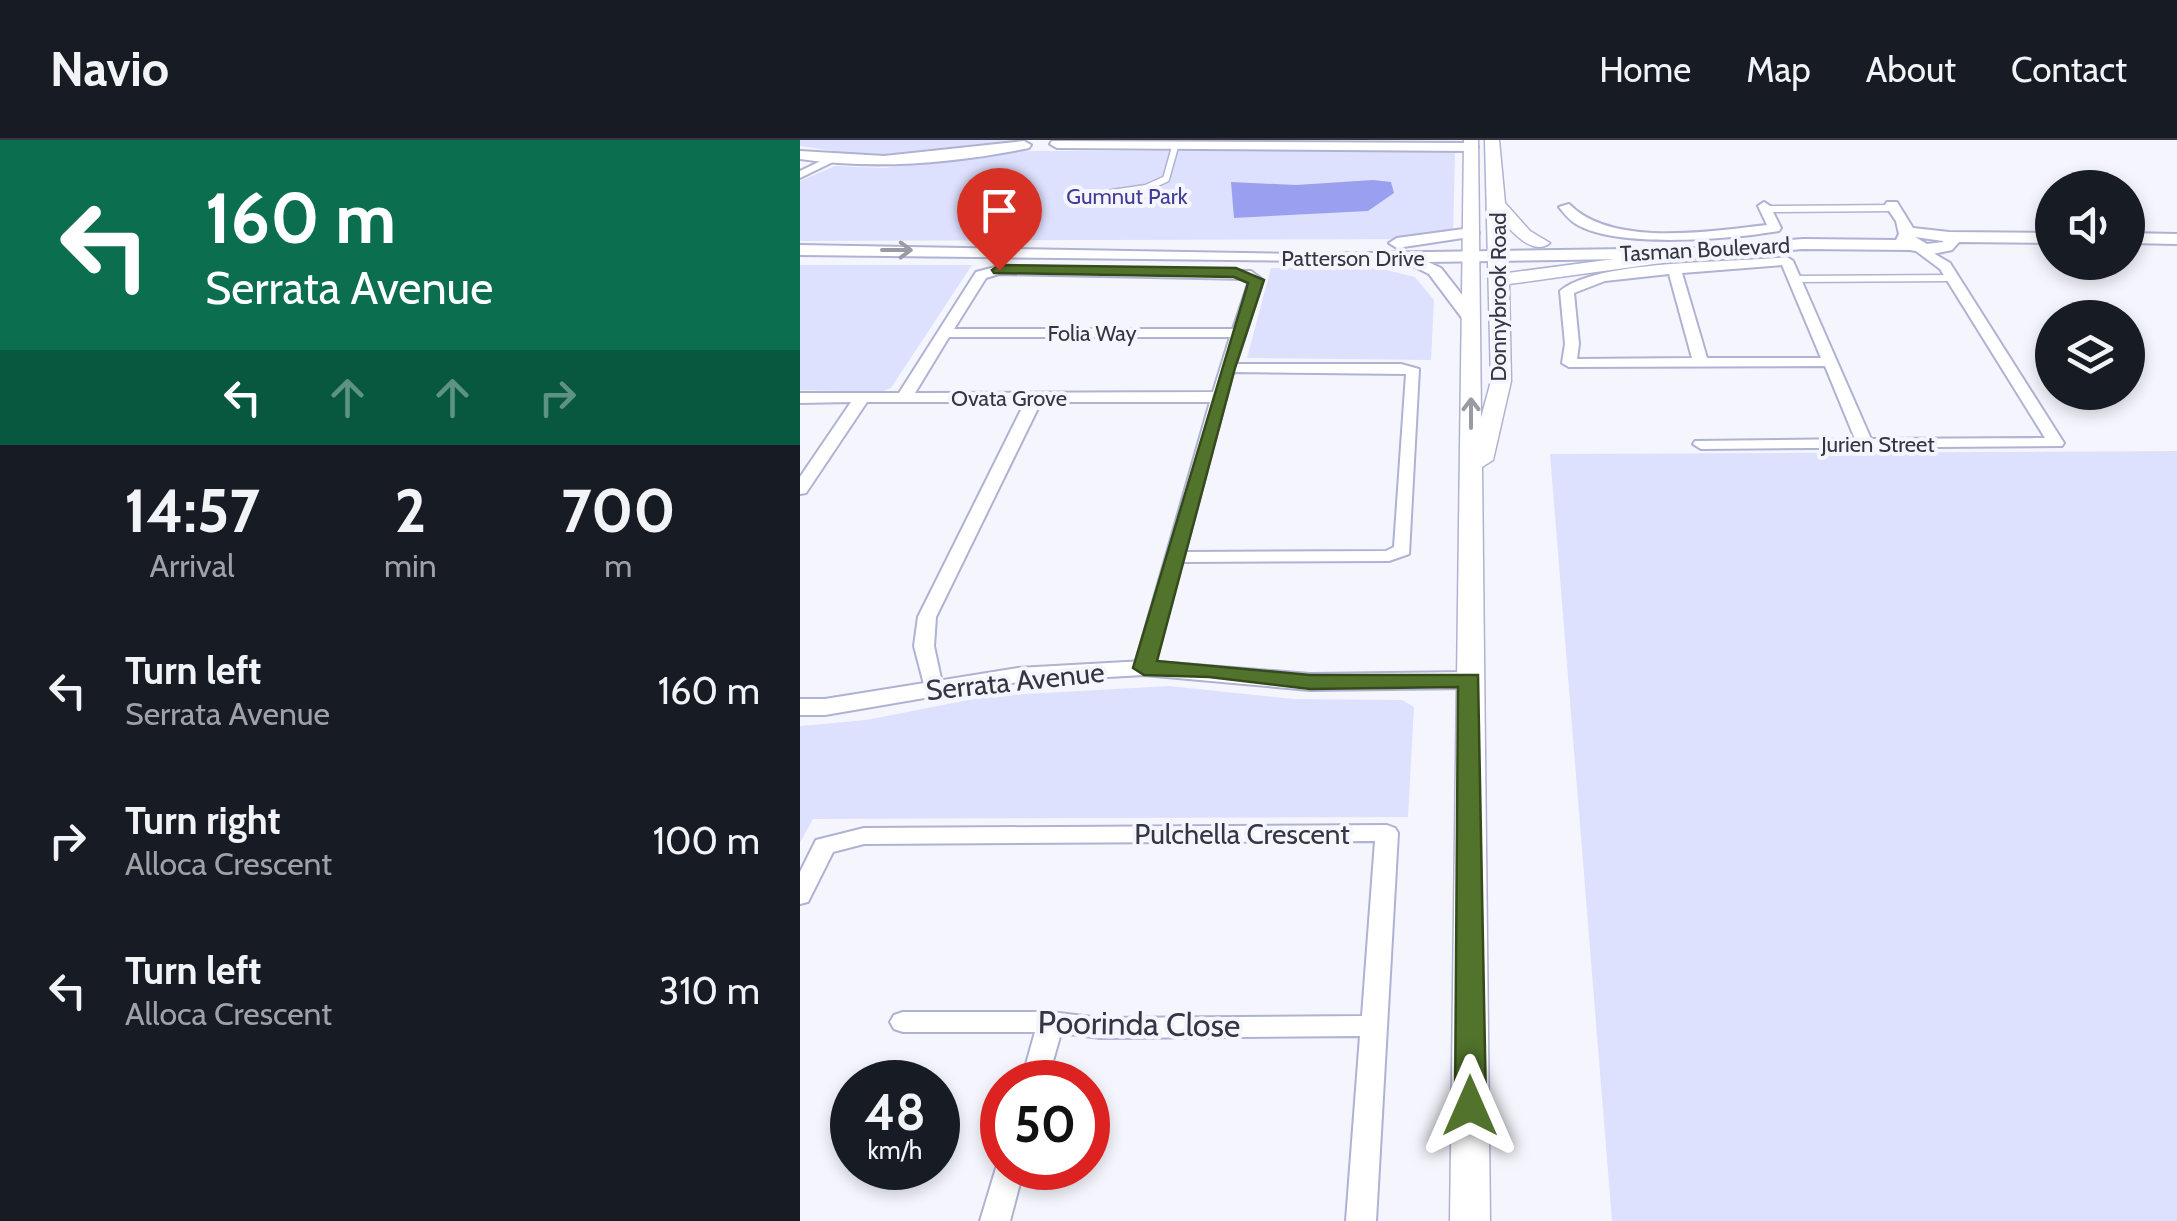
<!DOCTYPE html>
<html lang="en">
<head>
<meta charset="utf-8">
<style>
	body { margin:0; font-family:Cabin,sans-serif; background:#242831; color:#f1f3f6; height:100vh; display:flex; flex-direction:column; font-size:38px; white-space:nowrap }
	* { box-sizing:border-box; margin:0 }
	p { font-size:32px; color:#9ea1a6 }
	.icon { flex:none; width:55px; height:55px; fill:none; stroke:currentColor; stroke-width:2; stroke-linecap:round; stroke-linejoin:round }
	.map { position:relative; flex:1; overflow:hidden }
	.details { display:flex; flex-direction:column; background:#171b24; width:800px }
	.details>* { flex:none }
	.top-card { background:#0b6e4f; color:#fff; overflow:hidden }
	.fabs { position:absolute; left:1235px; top:30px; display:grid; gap:20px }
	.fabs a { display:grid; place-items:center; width:110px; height:110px; border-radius:50%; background:#171b24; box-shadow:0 5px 15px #0003; font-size:50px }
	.speed { position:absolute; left:30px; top:920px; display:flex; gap:20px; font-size:50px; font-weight:700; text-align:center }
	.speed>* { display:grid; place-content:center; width:130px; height:130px; border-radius:50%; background:#171b24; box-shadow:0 5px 15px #0003; line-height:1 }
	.speed small { font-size:25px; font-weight:400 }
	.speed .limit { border:15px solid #d22; background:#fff; color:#111 }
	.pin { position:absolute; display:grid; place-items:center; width:85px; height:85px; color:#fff; margin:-102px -42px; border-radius:50% 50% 50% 0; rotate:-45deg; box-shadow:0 0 10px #0007 }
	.pin .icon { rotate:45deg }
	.me { position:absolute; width:110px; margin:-55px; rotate:0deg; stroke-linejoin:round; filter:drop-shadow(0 0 8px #0008) }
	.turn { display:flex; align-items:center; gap:35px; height:210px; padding:0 40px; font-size:45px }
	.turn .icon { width:130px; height:130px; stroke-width:2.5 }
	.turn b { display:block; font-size:70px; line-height:85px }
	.lanes { display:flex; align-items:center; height:95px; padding:0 40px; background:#0003; justify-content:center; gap:50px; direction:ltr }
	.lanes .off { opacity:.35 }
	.eta { display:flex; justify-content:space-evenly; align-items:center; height:170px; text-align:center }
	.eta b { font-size:60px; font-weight:700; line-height:70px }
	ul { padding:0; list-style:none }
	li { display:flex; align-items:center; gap:30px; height:150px; padding:0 40px }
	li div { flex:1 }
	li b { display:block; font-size:38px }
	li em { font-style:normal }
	header { display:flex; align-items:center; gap:60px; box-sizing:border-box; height:140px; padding:0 50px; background:#171b24; border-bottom:2px solid #363941 }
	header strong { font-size:48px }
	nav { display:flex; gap:55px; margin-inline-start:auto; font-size:35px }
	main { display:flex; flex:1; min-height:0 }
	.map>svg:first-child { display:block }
	.green { fill:#dee1fe }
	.water { fill:#9a9fef }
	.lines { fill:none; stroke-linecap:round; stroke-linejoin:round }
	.service-casing { stroke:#afb2d3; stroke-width:9 }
	.minor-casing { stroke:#afb2d3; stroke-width:4 }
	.tertiary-casing { stroke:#afb2d3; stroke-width:4 }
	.secondary-casing { stroke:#afb2d3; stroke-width:3 }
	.service { stroke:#fff; stroke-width:6 }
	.minor { fill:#fff; fill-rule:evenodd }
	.tertiary { fill:#fff; fill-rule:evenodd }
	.secondary { fill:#fff; fill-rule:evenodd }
	.oneway { stroke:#9a9aa2 }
	.route { fill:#51732b; stroke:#354b1c; stroke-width:2.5 }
	.labels { text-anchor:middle; stroke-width:8; stroke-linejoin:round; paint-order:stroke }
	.far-park-label { font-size:22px; fill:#413c98; stroke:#f5f6fd }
	.far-street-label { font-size:22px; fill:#353644; stroke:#f5f6fd }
	.street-label { font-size:28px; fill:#353644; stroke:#f5f6fd }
	.near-street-label { font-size:32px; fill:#353644; stroke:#f5f6fd }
</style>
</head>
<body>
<header>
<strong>Navio</strong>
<nav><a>Home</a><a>Map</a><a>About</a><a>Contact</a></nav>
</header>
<main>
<section class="details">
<div class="top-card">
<div class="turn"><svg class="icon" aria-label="left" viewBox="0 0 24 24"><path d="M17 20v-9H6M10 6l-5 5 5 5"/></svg><div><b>160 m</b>Serrata Avenue</div></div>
<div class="lanes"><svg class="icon" aria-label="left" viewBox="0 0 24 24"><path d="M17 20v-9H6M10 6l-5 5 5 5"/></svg><svg class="icon off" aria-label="ahead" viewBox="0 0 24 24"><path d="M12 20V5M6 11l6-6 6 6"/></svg><svg class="icon off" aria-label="ahead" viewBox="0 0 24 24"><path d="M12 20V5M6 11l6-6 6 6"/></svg><svg class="icon off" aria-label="right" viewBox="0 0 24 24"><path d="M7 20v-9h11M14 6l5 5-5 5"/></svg></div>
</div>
<div class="eta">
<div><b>14:57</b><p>Arrival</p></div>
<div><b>2</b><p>min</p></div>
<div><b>700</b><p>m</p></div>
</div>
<ul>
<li><svg class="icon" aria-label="left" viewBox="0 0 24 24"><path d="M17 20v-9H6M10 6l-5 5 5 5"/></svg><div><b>Turn left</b><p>Serrata Avenue</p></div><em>160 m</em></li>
<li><svg class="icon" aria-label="right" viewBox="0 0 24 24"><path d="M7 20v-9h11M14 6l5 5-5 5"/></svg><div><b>Turn right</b><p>Alloca Crescent</p></div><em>100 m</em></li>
<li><svg class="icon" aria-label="left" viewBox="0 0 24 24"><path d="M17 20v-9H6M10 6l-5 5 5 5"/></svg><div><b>Turn left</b><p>Alloca Crescent</p></div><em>310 m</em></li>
</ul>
</section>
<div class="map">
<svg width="1377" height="1081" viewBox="0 0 1377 1081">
	<rect width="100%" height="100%" fill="#f5f6fd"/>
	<path class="green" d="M0 0H214L67 16 0 6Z
		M212 11H655L653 99 0 101V41L35 26 84 28Z
		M0 125H172L91 248 81 252 0 250Z
		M575 127 615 137 634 160 631 220 447 218 471 128Z
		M1377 311V1081H812L750 314Z
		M369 546 494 559 602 560 614 567 608 677 13 679 0 703V586L66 580 189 556Z"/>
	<path class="water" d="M573 40 591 42 594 53 568 71 434 78 431 42 496 45Z"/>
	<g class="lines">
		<g class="service-casing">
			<path id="service" d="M312 53 346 48 366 39 375 7
				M966 69 1094 68
				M995 139 1153 138"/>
		</g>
		<g class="minor-casing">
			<path id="minor" d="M25 19 35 21 0 38V31Z
				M964 62 970 66 981 88 979 91C932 99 817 109 776 84 769 80 764 73 759 67L769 64C812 108 911 91 967 85L958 66Z
				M1118 104 1150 123 1264 303 1262 306 901 309 893 304 895 301 1055 299 1025 226 769 227 762 223 765 204 760 151C798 119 934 123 987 117L993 121 1071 299 1245 298 1140 129 1112 108ZM982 125 1021 218H907L882 133ZM869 134 892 218 777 219 779 204 774 153 805 141Z
				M199 126 451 131 463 140 436 224H601L619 229 609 414 589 421 382 422 354 528 351 532H337L334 528 410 262H241L136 477 134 506 143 548 133 554 126 552 114 506 118 477 225 262H67L6 353 0 354V337L51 262 0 263V253H99L176 132ZM199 134 447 139 449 141 433 189H154L186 138ZM149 197H430L413 252 115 253ZM433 232 606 234 594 407 586 411 385 412Z
				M587 685 595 688 598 693 576 1081H546L560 896 300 898 261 893 247 942H221L235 892H103L94 889 90 882 94 875 103 872H251L300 878 562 876 575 701 64 704 33 712 8 762 0 764V732L16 700 64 688Z
				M202 1019V1028H224L210 1081H180L196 1028Z"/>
		</g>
		<g class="tertiary-casing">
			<path id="tertiary" d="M224 1 231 5 229 8C155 23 75 30 0 19V11L84 16Z
				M252 1 671 3 678 7 671 11 257 8 250 4Z
				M1087 62H1097L1113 88 1149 92 1252 93V103L1159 102 1152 110 1133 114 1110 110 1003 109 897 118 628 122 641 128 677 174V182H665L629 134 605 122 0 115V105L499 114 897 108 1003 99 1096 100 1099 94 1096 81 1085 65ZM1115 97 1143 101V102L1127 104Z
				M671 88 679 93 676 96 597 108 589 103 597 98Z
				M1328 93 1377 94V104L1328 103Z
				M344 521 510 534 670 532 682 540 670 548 510 550 344 535 218 542 25 575H0V559H25L218 528Z"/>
		</g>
		<g class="secondary-casing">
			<path id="secondary" d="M664 0H678L681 278 691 241 685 0H699L705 63 730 91 750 103C735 115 717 97 706 85L708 133 897 108 906 113 897 118 709 144 711 241 693 320 682 327 690 1081H650Z"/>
		</g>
		<use href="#service" class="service"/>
		<use href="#minor" class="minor"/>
		<use href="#tertiary" class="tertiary"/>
		<use href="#secondary" class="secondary"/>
	</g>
	<defs><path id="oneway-shaft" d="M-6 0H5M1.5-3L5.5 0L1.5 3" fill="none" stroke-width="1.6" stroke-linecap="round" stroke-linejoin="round" transform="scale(2.5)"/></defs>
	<g class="oneway">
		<use href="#oneway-shaft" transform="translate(97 110)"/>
		<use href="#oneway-shaft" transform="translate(671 273) rotate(-90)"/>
	</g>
	<path class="route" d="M199 125 436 128 464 140 435 228 357 521 510 535H678L686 966 681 975 670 979 660 975 655 966 658 547 510 549 409 537 344 535 333 528 448 143 434 137 194 133 192 130Z"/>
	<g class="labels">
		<g class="far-park-label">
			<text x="327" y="64">Gumnut Park</text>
		</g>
		<g class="far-street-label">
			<text transform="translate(905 109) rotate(-3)" y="8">Tasman Boulevard</text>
			<text x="553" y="126">Patterson Drive</text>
			<text transform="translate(698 157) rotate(-90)" y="8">Donnybrook Road</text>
			<text x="292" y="201">Folia Way</text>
			<text x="209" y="266">Ovata Grove</text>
			<text x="1078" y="312">Jurien Street</text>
		</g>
		<g class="street-label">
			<text transform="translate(215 541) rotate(-6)" y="10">Serrata Avenue</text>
			<text x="442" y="704">Pulchella Crescent</text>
		</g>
		<g class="near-street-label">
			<text transform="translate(339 884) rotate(1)" y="11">Poorinda Close</text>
		</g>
	</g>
</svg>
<div class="fabs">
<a><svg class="icon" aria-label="sound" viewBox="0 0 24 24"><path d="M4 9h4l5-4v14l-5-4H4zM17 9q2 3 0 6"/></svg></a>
<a><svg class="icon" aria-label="layers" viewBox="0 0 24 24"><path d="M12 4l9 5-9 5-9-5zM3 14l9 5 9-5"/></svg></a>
</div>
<div class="speed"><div>48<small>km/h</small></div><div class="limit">50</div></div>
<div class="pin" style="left:199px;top:130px;background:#d93025"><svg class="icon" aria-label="arrive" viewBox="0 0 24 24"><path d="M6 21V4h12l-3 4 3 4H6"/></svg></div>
<svg class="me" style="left:670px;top:966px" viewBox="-20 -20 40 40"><path d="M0-17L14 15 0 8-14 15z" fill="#51732b" stroke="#fff" stroke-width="4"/></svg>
</div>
</main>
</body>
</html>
